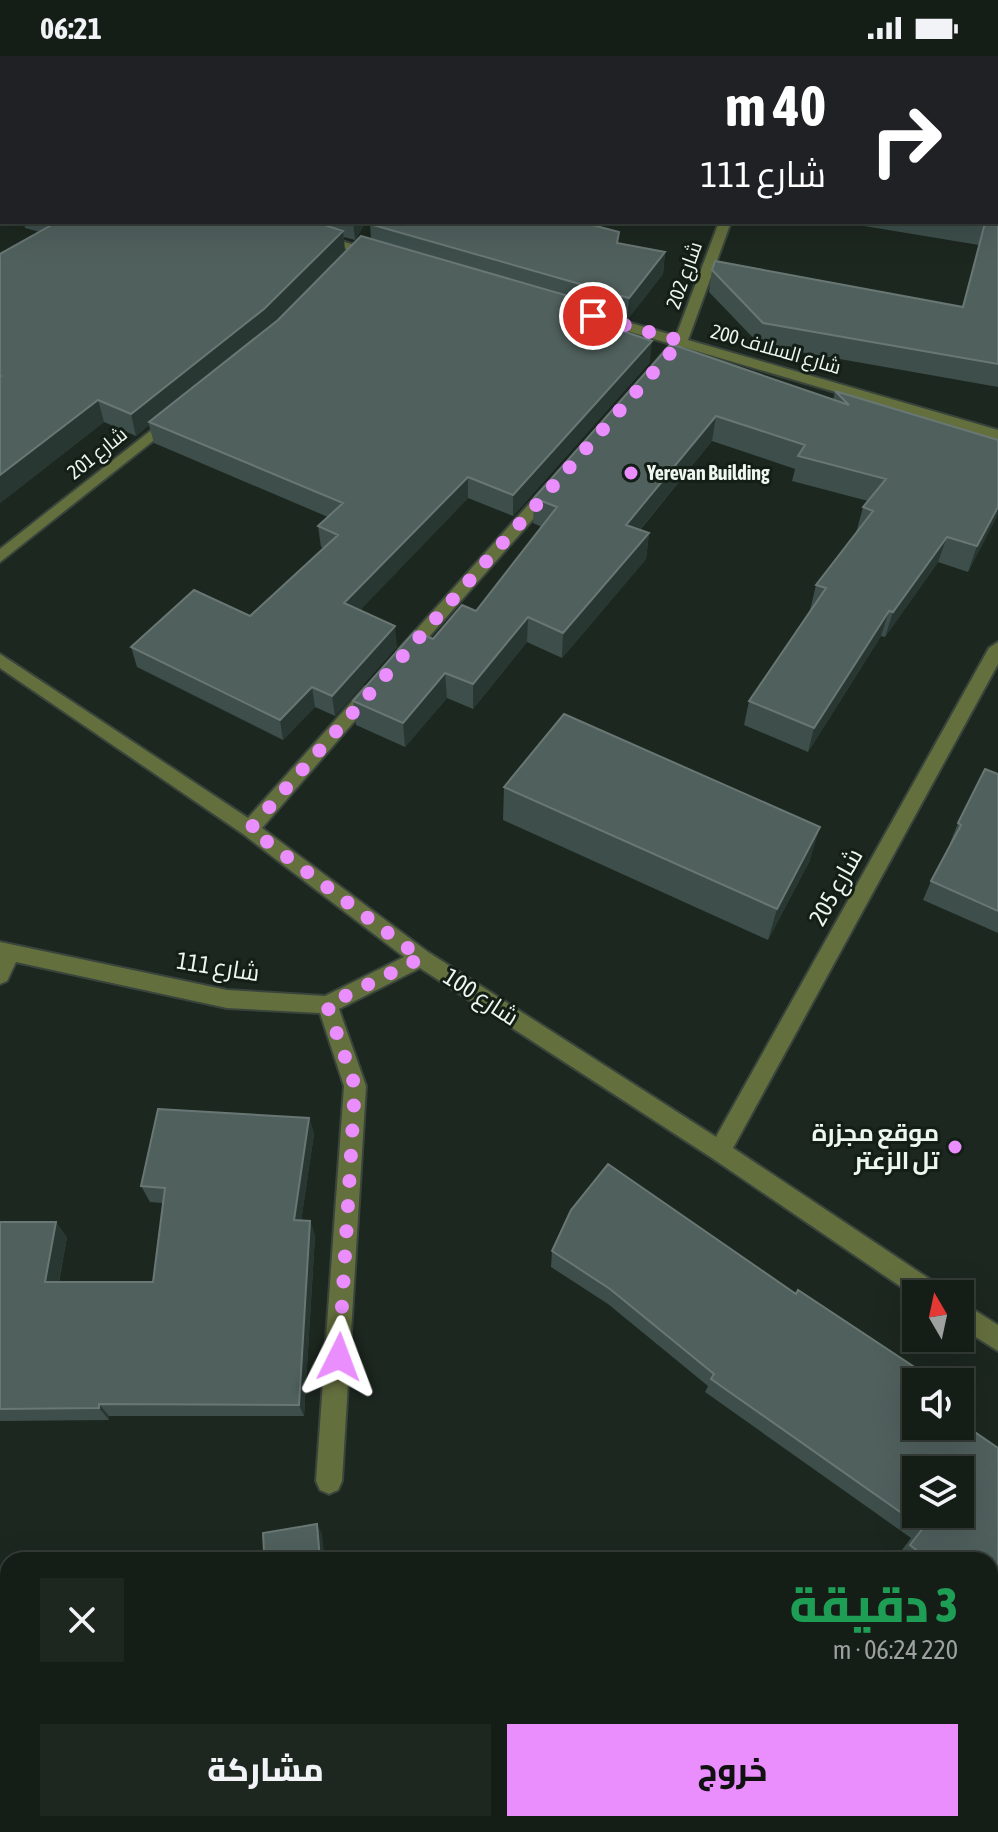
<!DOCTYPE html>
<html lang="ar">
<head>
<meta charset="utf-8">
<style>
	body { margin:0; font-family:"Asap Condensed",Cairo,sans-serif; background:#1e2620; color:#f1f3f6; direction:rtl; height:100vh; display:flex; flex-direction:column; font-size:30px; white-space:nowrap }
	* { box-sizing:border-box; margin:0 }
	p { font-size:26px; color:#9da2a1 }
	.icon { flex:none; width:44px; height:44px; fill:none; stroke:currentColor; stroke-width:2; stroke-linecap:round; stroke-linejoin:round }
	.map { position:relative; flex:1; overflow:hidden; direction:ltr }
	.side { position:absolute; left:0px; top:1496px; width:998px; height:280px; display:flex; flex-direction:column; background:#151d17; border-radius:24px 24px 0 0; box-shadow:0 8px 32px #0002,0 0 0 2px #343b36; direction:rtl }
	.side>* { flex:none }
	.guide { position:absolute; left:0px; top:0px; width:998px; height:168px; box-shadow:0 8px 32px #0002,0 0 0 2px #343b36; direction:rtl; background:#202124; color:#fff; overflow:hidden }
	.needle { width:52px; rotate:351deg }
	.tools { position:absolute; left:902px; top:1224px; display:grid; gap:16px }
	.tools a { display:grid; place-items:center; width:72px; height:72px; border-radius:0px; background:#151d17; box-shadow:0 8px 32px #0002,0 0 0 2px #343b36; font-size:40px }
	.pin { position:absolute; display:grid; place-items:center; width:68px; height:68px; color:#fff; margin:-34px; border:4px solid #fff; border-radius:50%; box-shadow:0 2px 8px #0007 }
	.me { position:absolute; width:88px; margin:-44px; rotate:3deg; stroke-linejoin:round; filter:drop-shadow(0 0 6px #0008) }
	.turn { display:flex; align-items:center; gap:28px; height:168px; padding:0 40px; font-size:36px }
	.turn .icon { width:104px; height:104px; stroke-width:2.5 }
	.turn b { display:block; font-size:56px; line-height:68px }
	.round { display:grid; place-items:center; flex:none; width:84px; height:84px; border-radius:0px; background:#1e2620 }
	.summary { display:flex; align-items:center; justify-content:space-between; height:136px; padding:0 40px }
	h1 { font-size:48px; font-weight:800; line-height:60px; color:#1e9e55 }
	.button { display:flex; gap:16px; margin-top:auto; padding:16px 40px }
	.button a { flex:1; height:92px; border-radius:0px; background:#ea8dfd; color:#111; font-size:32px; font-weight:800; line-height:92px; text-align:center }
	.button a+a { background:#1e2620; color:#f1f3f6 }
	.status { display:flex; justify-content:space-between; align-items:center; height:56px; padding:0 40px; background:#151d17; direction:ltr }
	.status svg { height:22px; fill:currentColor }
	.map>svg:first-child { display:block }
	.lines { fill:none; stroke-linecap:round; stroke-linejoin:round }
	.street-casing { stroke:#39443c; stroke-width:4 }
	.highway-casing { stroke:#39443c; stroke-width:4 }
	.street { fill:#646f3e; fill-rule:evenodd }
	.highway { fill:#bdd952; fill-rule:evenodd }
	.wall { fill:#3d4e4b }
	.shaded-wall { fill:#283732 }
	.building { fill:#50605d; stroke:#697774; stroke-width:2; fill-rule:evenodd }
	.route { stroke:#ea8dfd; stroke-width:14; stroke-dasharray:0 25.2 }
	.poi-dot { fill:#ea8dfd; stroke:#131e16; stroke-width:3 }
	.labels { text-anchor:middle; stroke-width:6; stroke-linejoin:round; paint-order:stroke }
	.far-street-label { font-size:20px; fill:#eef6f0; stroke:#131e16 }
	.far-poi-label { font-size:20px; font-weight:bold; fill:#eef6f0; stroke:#131e16; text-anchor:start }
	.street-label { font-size:24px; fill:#eef6f0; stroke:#131e16 }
	.poi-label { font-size:24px; font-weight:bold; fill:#eef6f0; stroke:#131e16; text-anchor:end }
</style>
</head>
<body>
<div class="status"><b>06:21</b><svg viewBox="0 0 49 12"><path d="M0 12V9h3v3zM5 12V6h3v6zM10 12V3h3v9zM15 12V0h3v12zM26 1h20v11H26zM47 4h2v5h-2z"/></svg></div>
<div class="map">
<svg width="998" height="1776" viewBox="0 0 998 1776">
	<rect width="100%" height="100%" fill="#1c271f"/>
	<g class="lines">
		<g class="street-casing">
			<path id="street" d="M0 86H2V94H0Z
				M259 166H279L384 198 372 201Z
				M719 166H731L688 284 998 374V384L683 291 665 312H655L653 309 671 288 587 263V257L592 256 676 280Z
				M172 358 177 360V366L0 506V493Z
				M552 427 560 432 557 436 412 600H400L397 596 400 592 547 428Z
				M998 586V608L733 1092 940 1230 944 1238H916V1241L712 1102 420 912 339 953 366 1030 342 1425 338 1434 329 1438 320 1434 316 1425 344 1030 320 957 227 952 16 906 7 925 0 928V886L227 934 325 940 404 901 243 778 0 612V598L248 762 365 631H377L380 635 377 639 262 772 428 896 716 1081 989 592Z
				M960 1245 998 1269V1295L960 1271Z"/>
		</g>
		<g class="highway-casing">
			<path id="highway" d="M0 20H2L0 29Z"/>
		</g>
		<use href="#street" class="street"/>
		<use href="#highway" class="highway"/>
	</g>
	<path class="wall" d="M119 0H998V331L760 289 709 236 712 214 962 251 979 189 840 166H996V2H129Z
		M24 166H366L355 184 344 181 345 196 371 183 370 168 618 187 665 196 663 218 627 264 619 262 618 274 650 306 513 460 468 442 360 554 397 591 335 660 315 651 283 684 137 611 131 591 250 560 323 492 321 491 318 470 328 461 154 387 149 369 136 380 104 366 0 447V198L40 176 25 172Z
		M671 288 833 344 835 335 998 458 968 516 938 506 885 581 881 580 808 696 744 669 749 645 811 554H810L816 529 856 477 863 451 868 445 792 425 795 413 712 385 640 474 649 477 646 503 562 602 527 586 473 653 447 642 405 691 356 669 353 645 433 583 476 555 542 471 533 467 534 442Z
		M998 718V877L923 844 931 825 951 787H950L958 767Z
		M504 731 810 804 768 884 503 764Z
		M309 1062 314 1078 301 1165H310L315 1180 304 1360H109V1364L0 1365V1166L67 1181 59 1226H153L163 1147 150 1146 141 1130Z
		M552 1195 916 1370 998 1392V1580L990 1573V1504H906L899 1498 911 1482 705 1336 708 1330 608 1248 551 1211Z
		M795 1768H902L917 1776H792Z"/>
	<path class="shaded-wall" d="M172 0H191V2H172Z
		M353 166H366L355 184Z
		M343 175 345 196 267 275 149 366V369L136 380 131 358Z
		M665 196 663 218 627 264 629 242Z
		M620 255 618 276 608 270Z
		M652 285 650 306 513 460V439Z
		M98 344 104 366 0 447V419Z
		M716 360 712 385 623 494 626 469Z
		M468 421V442L347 568 344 547Z
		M998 451V458L968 516 977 490Z
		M649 477 646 503 562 602 563 577Z
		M947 481 938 506 885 581 893 556Z
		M889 555 881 580 808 696 814 672Z
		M528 561 527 586 473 653V628Z
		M395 570 397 591 335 660 332 640Z
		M445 617 447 642 405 691 403 667Z
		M312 631 315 651 283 684 280 664Z
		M820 771 810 804 768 884 777 853Z
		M309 1062 314 1078 299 1180 294 1164Z
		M310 1165 315 1180 304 1360 299 1349Z
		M56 1166 67 1181 56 1240 45 1226Z
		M99 1348 109 1360V1364L99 1352Z
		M317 1468 322 1478 325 1504H320Z
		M329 1768H334L337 1776H332Z"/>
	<path class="building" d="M200 0H998V308L763 267 712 214 715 205 963 251 985 167 979 166H996V2H201Z
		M57 166H315L343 175 264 253 131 358 98 344 0 419V321L1 320 0 319V198Z
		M371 166H581L619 176 617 187 665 196 629 242 370 168Z
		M361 180 620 255 608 270 652 285 513 439 468 421 344 547 395 570 332 640 312 631 280 664 131 591 194 534 250 560 338 479 318 470 343 447 149 366 278 264Z
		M671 288 849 349 835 335 998 384V451L977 490 947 481 893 556 889 555 814 672 749 645 826 532 816 529 873 455 863 451 886 423 798 400 805 389 716 360 626 469 649 477 563 577 528 561 473 628 445 617 403 667 353 645 415 575 433 583 462 549 476 555 557 451 534 442Z
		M564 658 820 771 777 853 504 731Z
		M985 713 998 718V855L931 825 961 769 958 767Z
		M158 1053 309 1062 294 1164 310 1165 299 1349 99 1348V1352L0 1353V1166H56L45 1226H153L165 1132 141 1130Z
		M608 1108 796 1238 798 1234 937 1326H916V1370H960V1366L998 1392V1560L990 1554V1504H929L910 1489 923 1472 711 1323 714 1318 610 1233 552 1195 571 1154ZM916 1414H960V1458H916Z
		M317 1468 320 1504H221L264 1496 263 1477Z
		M278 1768H329L332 1776H279Z
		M432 1768H662L663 1776H433Z
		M805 1768H902L917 1776H802Z"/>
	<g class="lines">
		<path class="route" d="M339 1301 355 1030 327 949 421 902 250 773 681 285 593 260"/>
	</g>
	<g class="poi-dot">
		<circle cx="631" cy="417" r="8"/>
		<circle cx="955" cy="1091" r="8"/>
	</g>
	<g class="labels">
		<g class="far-street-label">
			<text transform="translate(684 219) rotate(-70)" y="7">شارع 202</text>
			<text transform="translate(776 293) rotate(16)" y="7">200 شارع السلاف</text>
			<text transform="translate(97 397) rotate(-39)" y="7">شارع 201</text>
		</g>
		<g class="far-poi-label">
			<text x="647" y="424">Yerevan Building</text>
		</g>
		<g class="street-label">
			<text transform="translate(836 831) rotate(-61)" y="8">شارع 205</text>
			<text transform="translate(218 911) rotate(9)" y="8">شارع 111</text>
			<text transform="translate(481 941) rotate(33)" y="8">شارع 100</text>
		</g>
		<g class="poi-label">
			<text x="939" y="1085">موقع مجزرة<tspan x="939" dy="28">تل الزعتر</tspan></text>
		</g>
	</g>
</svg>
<div class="tools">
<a><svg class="needle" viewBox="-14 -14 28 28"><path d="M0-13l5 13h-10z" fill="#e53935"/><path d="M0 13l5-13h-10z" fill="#9da2a1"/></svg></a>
<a><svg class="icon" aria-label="sound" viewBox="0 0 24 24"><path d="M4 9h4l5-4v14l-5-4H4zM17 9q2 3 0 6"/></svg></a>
<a><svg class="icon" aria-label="layers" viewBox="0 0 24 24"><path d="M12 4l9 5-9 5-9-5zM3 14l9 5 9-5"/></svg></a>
</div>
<div class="pin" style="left:593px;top:260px;background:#d93025"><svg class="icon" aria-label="arrive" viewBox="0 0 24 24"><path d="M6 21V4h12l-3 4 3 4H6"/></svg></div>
<svg class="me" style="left:339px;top:1301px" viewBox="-20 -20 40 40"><path d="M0-17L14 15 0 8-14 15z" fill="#ea8dfd" stroke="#fff" stroke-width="4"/></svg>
<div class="guide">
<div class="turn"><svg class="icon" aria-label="right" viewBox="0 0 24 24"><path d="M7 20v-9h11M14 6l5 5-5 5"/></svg><div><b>40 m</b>شارع 111</div></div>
</div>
<section class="side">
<div class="summary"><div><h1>3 دقيقة</h1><p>220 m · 06:24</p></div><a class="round"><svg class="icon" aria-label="close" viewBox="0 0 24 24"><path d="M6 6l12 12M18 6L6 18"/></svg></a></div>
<div class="button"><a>خروج</a><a>مشاركة</a></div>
</section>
</div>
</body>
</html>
